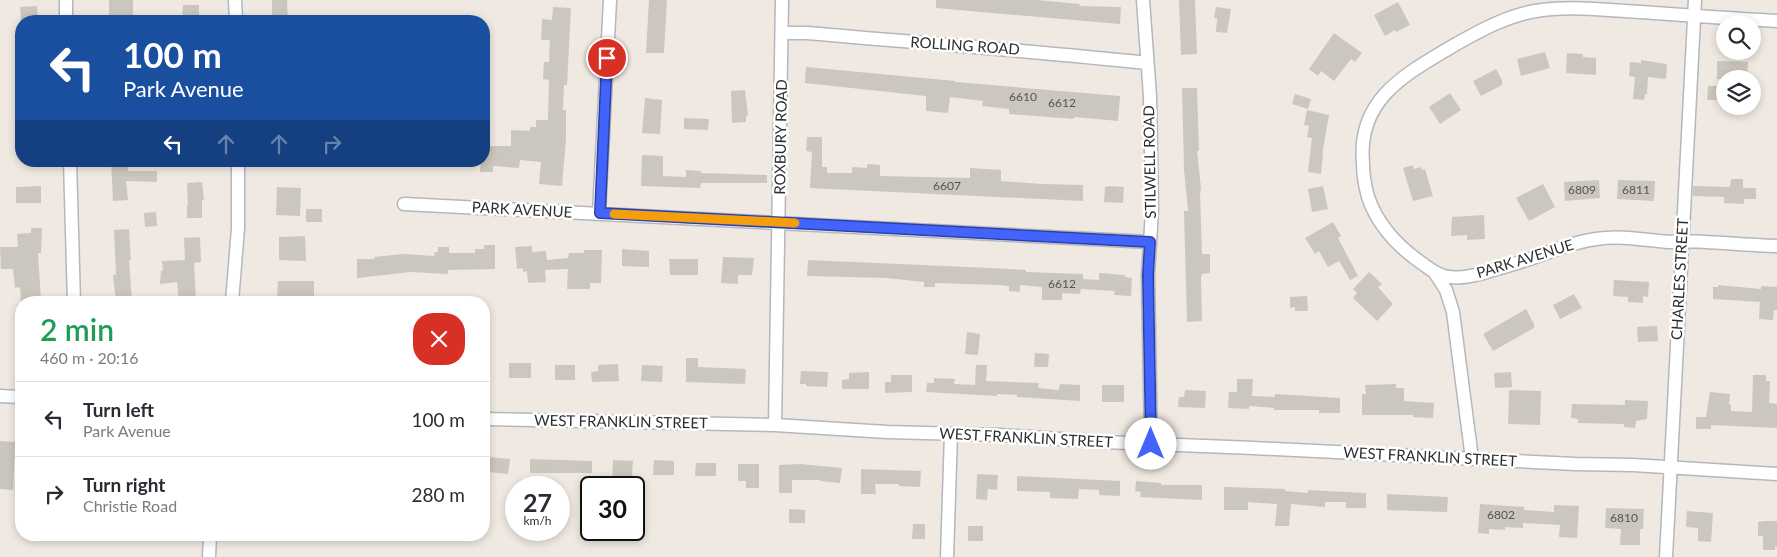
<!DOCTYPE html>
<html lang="en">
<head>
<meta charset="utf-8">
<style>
	body { margin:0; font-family:Lato,sans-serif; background:#f2f2f3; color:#2b2b33; height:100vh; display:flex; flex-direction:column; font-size:19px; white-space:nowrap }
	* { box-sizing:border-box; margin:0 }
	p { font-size:16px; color:#7c7c81 }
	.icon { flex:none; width:28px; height:28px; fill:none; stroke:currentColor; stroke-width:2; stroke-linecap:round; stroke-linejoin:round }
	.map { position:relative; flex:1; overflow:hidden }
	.details { position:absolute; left:15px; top:296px; width:475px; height:245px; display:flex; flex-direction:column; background:#fff; border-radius:20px; box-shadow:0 2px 8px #0003 }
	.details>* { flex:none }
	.top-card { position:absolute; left:15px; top:15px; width:475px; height:152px; border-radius:20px; box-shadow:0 2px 8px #0003; background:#1a4fa0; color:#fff; overflow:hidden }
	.buttons { position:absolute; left:1716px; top:15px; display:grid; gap:10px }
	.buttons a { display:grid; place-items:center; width:45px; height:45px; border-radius:50%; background:#fff; box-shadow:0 2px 8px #0003; font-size:25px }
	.speed { position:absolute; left:505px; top:476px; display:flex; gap:10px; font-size:25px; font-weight:700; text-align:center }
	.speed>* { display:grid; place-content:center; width:65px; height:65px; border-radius:50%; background:#fff; box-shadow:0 2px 8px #0003; line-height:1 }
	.speed small { font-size:12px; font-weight:400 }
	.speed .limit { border:2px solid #111; border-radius:8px; background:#fff; color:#111 }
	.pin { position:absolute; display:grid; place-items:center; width:42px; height:42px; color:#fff; margin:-21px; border:2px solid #fff; border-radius:50%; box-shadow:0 1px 5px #0007 }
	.me { position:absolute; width:55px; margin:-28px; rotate:0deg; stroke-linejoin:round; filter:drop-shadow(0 0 4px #0008) }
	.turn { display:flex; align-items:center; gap:18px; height:105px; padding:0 25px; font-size:22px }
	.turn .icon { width:65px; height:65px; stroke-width:2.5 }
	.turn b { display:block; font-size:35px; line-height:42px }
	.lanes { display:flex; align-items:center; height:48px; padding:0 25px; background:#0003; justify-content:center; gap:25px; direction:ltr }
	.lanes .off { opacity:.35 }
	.round { display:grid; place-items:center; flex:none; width:52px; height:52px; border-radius:20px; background:#f2f2f3 }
	.head { display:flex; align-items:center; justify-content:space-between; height:85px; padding:0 25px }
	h1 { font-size:30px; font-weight:600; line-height:38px; color:#1e9e55 }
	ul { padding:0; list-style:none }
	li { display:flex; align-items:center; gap:15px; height:75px; padding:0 25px; border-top:1px solid #e1e1e2 }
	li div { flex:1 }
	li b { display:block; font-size:19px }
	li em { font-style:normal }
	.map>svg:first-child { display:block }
	.building { fill:#cbc7bf }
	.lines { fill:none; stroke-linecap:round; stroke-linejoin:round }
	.minor-casing { stroke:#b4b7c1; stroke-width:15 }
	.minor { stroke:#fff; stroke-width:12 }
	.route-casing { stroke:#2b41a3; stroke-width:12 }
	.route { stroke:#4264fb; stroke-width:9 }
	.slow { stroke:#f59e0b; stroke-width:9 }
	.labels { text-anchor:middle; stroke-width:5; stroke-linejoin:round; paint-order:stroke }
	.number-label { font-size:12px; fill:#555452 }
	.street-label { font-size:15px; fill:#2e2e2e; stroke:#fff }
</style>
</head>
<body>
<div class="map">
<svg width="1777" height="557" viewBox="0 0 1777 557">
	<rect width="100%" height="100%" fill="#efe9e1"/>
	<path class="building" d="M109 0H133V15H125V21H109Z
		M272 0H287L288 19H272Z
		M649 0H667L664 53H646Z
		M936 0H1037L1080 4 1079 6 1121 7 1120 24 936 8Z
		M1179 0H1195L1197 54 1181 55Z
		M1398 2 1410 25 1396 32 1395 30 1385 36 1374 15Z
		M183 5H199V21H182Z
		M37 6 38 21H21L20 7Z
		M553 7 571 8 567 85H564L563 110H566V139L562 186 539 184 541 162 520 160 519 168 493 166V172H480L481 161H484V146H511V130L530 131V127H536V120H548L549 80 543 79 544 62H549L550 40H541L542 19 552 20Z
		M1216 7 1231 9 1227 33 1216 32 1217 18H1214Z
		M1334 33 1362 53 1355 62 1351 59 1334 81 1321 71 1318 76 1309 69Z
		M1545 52 1550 68 1521 76 1517 59Z
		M1567 53 1583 54V57L1596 58V75L1566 73Z
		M1641 60 1667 64 1666 79 1648 77 1647 94H1645L1644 100 1633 99 1635 77 1629 76 1630 62 1641 63Z
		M1717 61 1748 62 1747 79H1717Z
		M806 67 955 81V82L1120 96 1118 121 1074 117V119L1009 114V109L982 106 983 101 950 97 948 113 926 111V96L805 83Z
		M1496 69 1502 80V85L1481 96 1473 81Z
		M1708 86H1720V100H1707Z
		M1182 88H1197L1199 151H1197L1201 188 1200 193 1202 254H1210V273L1202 274 1201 279 1202 321 1187 322 1184 211H1188L1184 169Z
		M745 90 748 116H746V122L732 123 731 91Z
		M1450 93 1461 110 1440 124 1429 107Z
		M1295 94 1311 99 1308 109 1292 104Z
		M645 98 662 100 660 134 642 133Z
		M1307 110 1329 115 1322 155H1323L1321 174 1308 172 1312 138 1307 137 1309 126 1304 125Z
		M684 118 709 119 708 130 684 129Z
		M807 137H822V167H827V173H852V167L867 168V164L880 165V176L970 178V168L1001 170V181L1042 184 1083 185V201L810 188 812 152 806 151Z
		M642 155 663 156V176L686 177V170L701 171V173L767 175V183H701L700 188 641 186Z
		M111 161H128V171H157V182L126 181 128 200 113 201Z
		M1413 165 1414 169 1421 167 1422 170 1425 169 1433 196 1413 201 1403 168Z
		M1731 179H1743V188H1756V199H1744V204L1724 203V197L1693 196V186L1730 187Z
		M1599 180 1600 198 1565 201 1564 182Z
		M1618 180 1655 181 1654 201 1617 199Z
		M202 182 204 200H202V218H187V205H188L187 183Z
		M1543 184 1555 207 1529 221 1516 198Z
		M41 186V203H16V187Z
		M1109 186 1124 187 1123 203 1104 202 1105 187Z
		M1323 186 1328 209 1312 212 1308 189Z
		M277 187 301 188 300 216 276 215Z
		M306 209H322V222H306Z
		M156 212 157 226 145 227 144 213Z
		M1484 215 1485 239 1467 240V235L1451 236 1452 217Z
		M1333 222 1341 236 1338 238 1358 276 1350 280 1339 261 1328 267 1319 251 1315 254 1305 238Z
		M31 228H42L41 253H38L41 301 21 303 20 287 15 288 13 269H1L0 247H18L17 234 31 233Z
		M129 229 131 260H129L132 302H116L113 275H116L114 230Z
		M305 236 306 261 279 260V237Z
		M200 237 201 262 194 263 196 302H179L177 282 160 284 161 270 163 271 162 261 185 260 184 238Z
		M484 245H495V269L448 270V274L411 272 357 278V259H375L374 257 403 254 434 256 435 252H438V247H449V253H475V249H484Z
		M532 246V252L546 251 547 260 568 258 569 253H584V250H602L601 283H590V289H567L568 269 545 270 546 282 528 283 527 271 523 272V268L517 269 515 247Z
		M622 249 649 251V267L622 266Z
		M723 257 754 258 752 275H738V284L721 283Z
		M669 259H698V275H670Z
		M808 260 990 268 1026 270V272L1083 274V279L1099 280V273L1125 275V277L1132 278 1131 296 1114 295 1115 291 1081 289 1080 294 1062 293V300H1042V287L1020 285V292L1009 291V286L999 285 935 283V287H924V282L886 278 807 276Z
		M1369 272 1382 284 1378 287 1393 304 1377 321 1353 298 1357 293 1353 289Z
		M1614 280 1649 282 1648 297 1643 296V303L1628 302V297L1613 296Z
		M278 281H314V298H297V302H277Z
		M1718 285 1761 289V286L1777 287V310H1774L1773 320 1759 319 1760 302 1713 299V287H1718Z
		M1574 294 1582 308 1560 319 1553 305Z
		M1307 296 1308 311H1295V307L1290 308V297Z
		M1526 309 1534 324V328L1493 351 1483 334Z
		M1657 326 1658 341 1638 342 1637 327Z
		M967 332 980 334 978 355 965 354Z
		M1035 353 1049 354 1048 367H1034Z
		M686 358H698V367L746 369 745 384 686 382Z
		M509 363H531V378H509Z
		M618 364 619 381 592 382 591 372 598 371V365Z
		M555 365H575V380H555Z
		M642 365 663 366 662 382 641 381Z
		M976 365H987L986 381 1039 383 1038 388 1059 390 1060 384 1080 385V401L1017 397V395L997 394V396L926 392 927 383H934V378L955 379 954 384 975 385Z
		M801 371 828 372 827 387 806 386V384H800Z
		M869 372V389H842V380L849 379V373Z
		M1511 372 1512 387 1495 388 1494 373Z
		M891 375H912V392L885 393V382H891Z
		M1753 375H1766V381H1770L1769 403 1777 404V428L1711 425V429H1696V417H1706L1710 392 1730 394 1729 404 1731 405V411L1752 412Z
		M1237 379H1253L1252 396 1275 397V394L1340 398V413H1319V410H1274V408L1249 406V409L1228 408 1229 392H1237Z
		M1396 384V388H1404V401L1434 403 1433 418 1413 417V415H1362V394H1366L1365 385Z
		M1102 385H1124V402H1102Z
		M1185 390 1206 391 1205 408 1178 407 1179 397H1184Z
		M1509 390 1541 391 1540 425 1508 424Z
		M1625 400 1648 401 1647 419 1636 421 1635 428 1624 427V424L1578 423V419L1571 418 1572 404 1625 405Z
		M0 441 15 442 13 490 0 489Z
		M488 457 510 459 508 474 488 472 489 468 486 467Z
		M530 459 592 461V473H530Z
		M613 460 633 461 632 476H625V485L612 484Z
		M654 460 674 461V475H653Z
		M696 463H716V476H695Z
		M738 464H759V488H746V481H738Z
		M800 464 842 468 840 483 820 481V480H792V493H779V465Z
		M861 469 921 471 920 487 899 486V484H875L876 494H861Z
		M977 474 998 475 997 490 988 489 987 500 976 499Z
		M1017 476 1120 481V496L1099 495V490L1079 489 1078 499 1050 498V492L1017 491Z
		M1136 481 1161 483V485H1202V500L1140 497 1141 492 1135 491Z
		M1224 487 1285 489V491L1308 493V490L1366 493V508H1346V502H1325V507L1291 504 1289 526H1275L1277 504 1248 502V510H1224Z
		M1387 494 1448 497 1447 512 1387 510Z
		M1480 504 1524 507V510L1554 512V505L1579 506 1577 538 1559 537 1560 525 1523 523V528L1505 527V530L1489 529V534L1478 533Z
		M1606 508 1644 509 1643 529H1640V545H1620L1621 529 1605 528Z
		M789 509 805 510V523H789Z
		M1687 511 1713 513 1711 542 1698 541V528L1686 527Z
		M1765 521H1777V547H1775V550H1763V536H1758V522Z
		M913 524H925V539H912Z
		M968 526H983V541H968Z"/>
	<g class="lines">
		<g class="minor-casing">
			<path id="minor" d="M66 0V21
				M235 0 236 21
				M1143 0 1150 96 1152 211 1148 275 1151 444
				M1777 21C1731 19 1686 15 1640 12 1608 10 1574 6 1542 10 1509 14 1479 31 1451 47 1404 75 1357 100 1363 163 1363 175 1365 186 1368 197 1378 226 1398 247 1423 264 1430 269 1436 274 1444 276 1460 280 1477 275 1493 270 1504 267 1515 264 1526 260 1549 253 1571 242 1596 239 1621 235 1644 240 1669 242 1674 242 1679 241 1684 241 1715 242 1746 245 1777 246
				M783 33H807C921 43 1034 51 1147 63
				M70 161 74 302
				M404 204 1150 242
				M599 213 610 0
				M1435 273 1446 290 1453 312 1472 459
				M232 302 238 228V161
				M0 396 21 397
				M484 419 775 425 887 432 1000 435 1105 442 1253 448 1575 464 1633 465 1777 474
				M775 425 782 0
				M209 557 210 535
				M947 557 951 434
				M1666 557 1695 0"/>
		</g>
		<use href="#minor" class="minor"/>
	</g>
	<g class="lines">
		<g class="route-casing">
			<path id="route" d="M607 58 600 213 1150 242 1148 275 1151 444"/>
		</g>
		<use href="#route" class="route"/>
		<path class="slow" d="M614 214 795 223"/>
	</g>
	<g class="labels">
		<g class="number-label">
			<text x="1023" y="101">6610</text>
			<text x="1062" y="107">6612</text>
			<text x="947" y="190">6607</text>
			<text x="1582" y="194">6809</text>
			<text x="1636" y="194">6811</text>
			<text x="1062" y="288">6612</text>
			<text x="1501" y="519">6802</text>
			<text x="1624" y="522">6810</text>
		</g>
		<g class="street-label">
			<text transform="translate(965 46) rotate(4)" y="5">ROLLING ROAD</text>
			<text transform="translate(781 137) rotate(-89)" y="5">ROXBURY ROAD</text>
			<text transform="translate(1150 162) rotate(-91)" y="5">STILWELL ROAD</text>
			<text transform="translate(522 210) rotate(3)" y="5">PARK AVENUE</text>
			<text transform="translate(1525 259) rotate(-17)" y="5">PARK AVENUE</text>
			<text transform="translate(1680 279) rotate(-87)" y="5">CHARLES STREET</text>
			<text transform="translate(621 422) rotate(1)" y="5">WEST FRANKLIN STREET</text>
			<text transform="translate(1026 438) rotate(3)" y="5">WEST FRANKLIN STREET</text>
			<text transform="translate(1430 457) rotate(3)" y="5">WEST FRANKLIN STREET</text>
		</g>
	</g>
</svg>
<div class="buttons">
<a><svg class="icon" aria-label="search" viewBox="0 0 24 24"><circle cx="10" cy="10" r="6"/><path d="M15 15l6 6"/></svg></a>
<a><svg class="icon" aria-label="layers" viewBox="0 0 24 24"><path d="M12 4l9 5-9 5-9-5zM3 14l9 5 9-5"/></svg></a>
</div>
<div class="speed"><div>27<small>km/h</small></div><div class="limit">30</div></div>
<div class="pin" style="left:607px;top:58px;background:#d93025"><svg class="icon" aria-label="arrive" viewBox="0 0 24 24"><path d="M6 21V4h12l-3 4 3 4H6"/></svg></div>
<svg class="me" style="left:1151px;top:444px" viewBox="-20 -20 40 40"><circle r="19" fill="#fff"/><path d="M0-13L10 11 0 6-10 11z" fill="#4264fb"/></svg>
<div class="top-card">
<div class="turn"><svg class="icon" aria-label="left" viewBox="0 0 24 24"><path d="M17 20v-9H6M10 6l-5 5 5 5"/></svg><div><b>100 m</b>Park Avenue</div></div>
<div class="lanes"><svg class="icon" aria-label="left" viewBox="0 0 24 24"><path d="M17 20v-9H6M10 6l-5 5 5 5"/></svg><svg class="icon off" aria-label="ahead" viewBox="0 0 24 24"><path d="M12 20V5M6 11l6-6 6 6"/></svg><svg class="icon off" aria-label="ahead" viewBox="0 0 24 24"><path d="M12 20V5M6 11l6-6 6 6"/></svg><svg class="icon off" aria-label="right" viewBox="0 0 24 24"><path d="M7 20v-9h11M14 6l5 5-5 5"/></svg></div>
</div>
<section class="details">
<div class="head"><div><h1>2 min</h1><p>460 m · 20:16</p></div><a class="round" style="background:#d93025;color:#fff"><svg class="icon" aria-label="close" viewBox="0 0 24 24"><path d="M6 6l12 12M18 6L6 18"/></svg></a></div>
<ul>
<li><svg class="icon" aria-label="left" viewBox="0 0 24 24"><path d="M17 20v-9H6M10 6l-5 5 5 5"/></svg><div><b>Turn left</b><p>Park Avenue</p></div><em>100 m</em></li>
<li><svg class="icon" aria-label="right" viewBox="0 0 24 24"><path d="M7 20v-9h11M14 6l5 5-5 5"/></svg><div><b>Turn right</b><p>Christie Road</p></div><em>280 m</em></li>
</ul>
</section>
</div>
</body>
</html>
